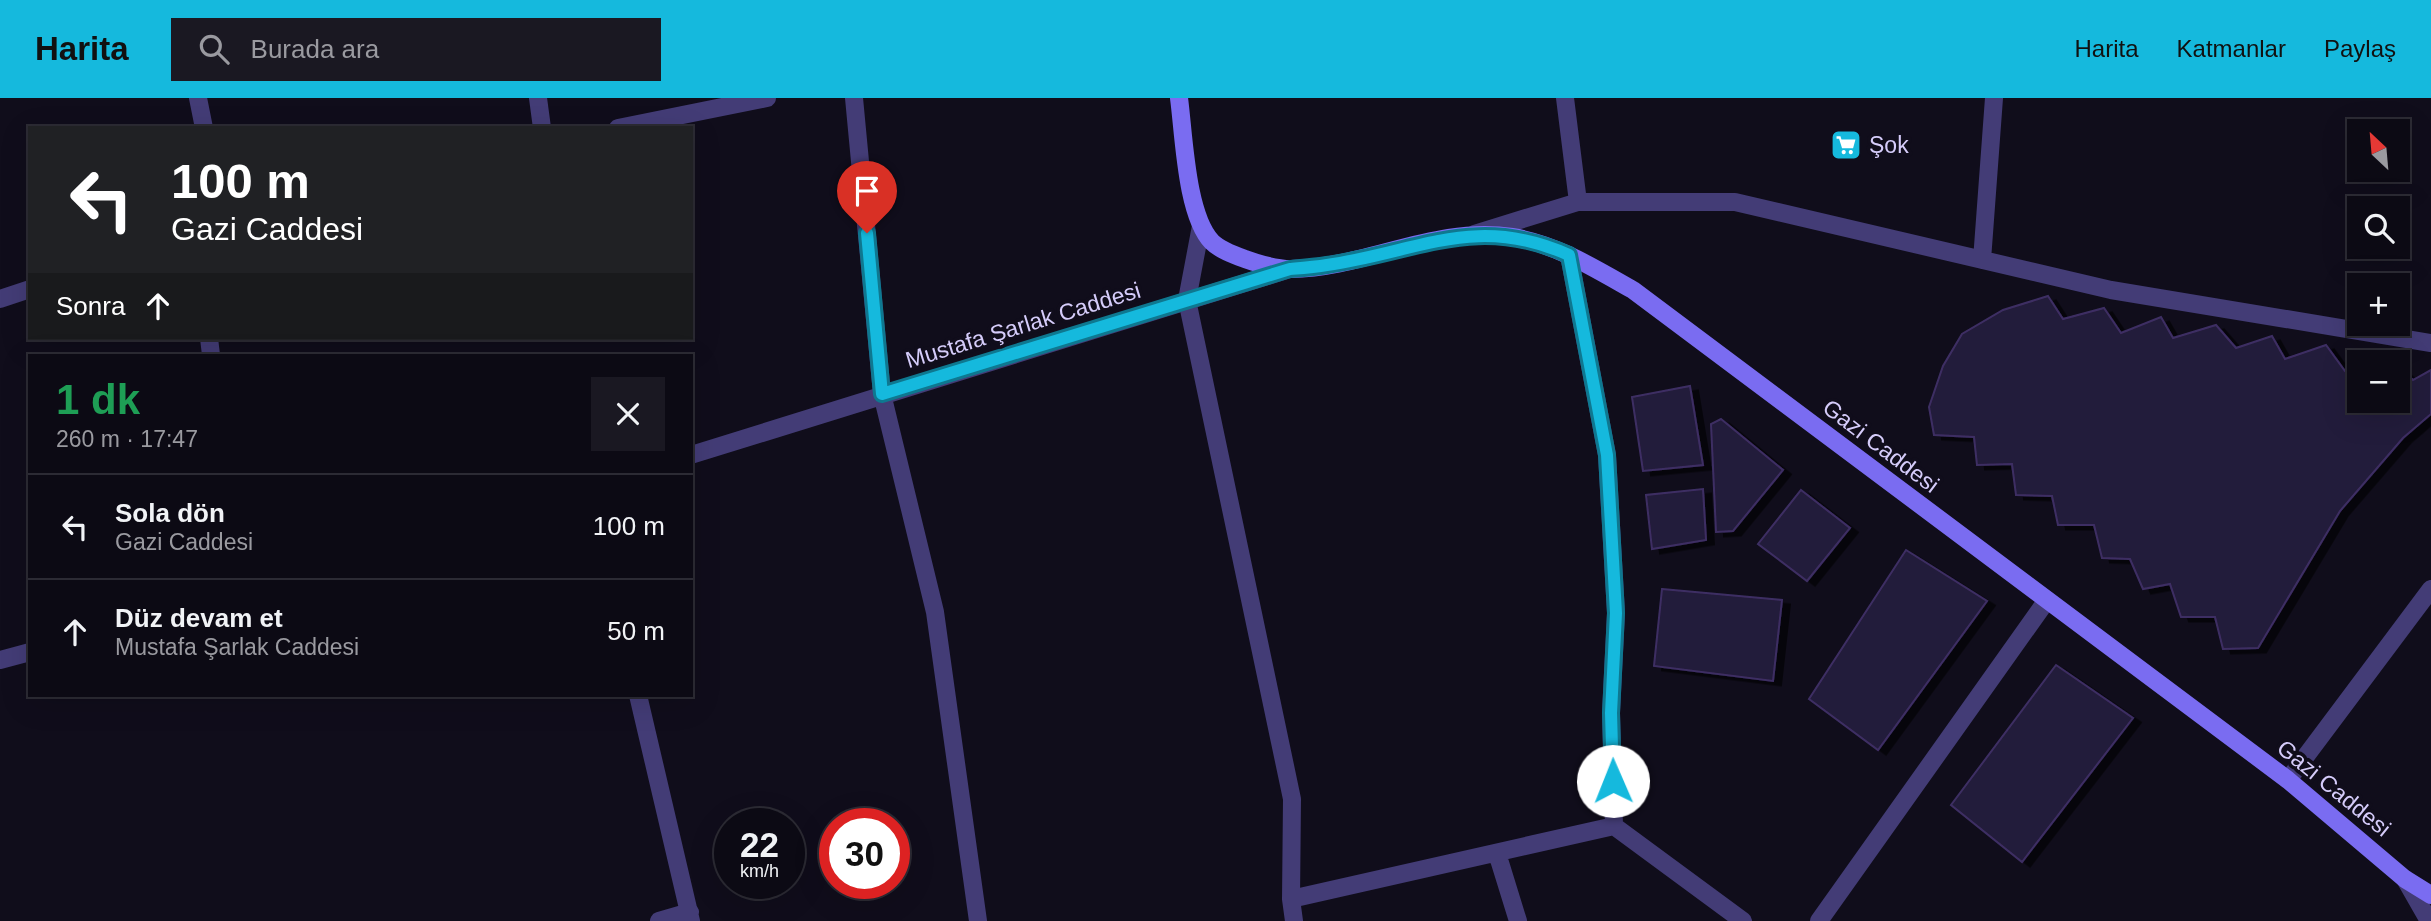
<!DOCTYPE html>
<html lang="tr">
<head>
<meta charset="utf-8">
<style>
	body { margin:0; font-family:Arial,sans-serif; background:#1a1822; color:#f1f3f6; height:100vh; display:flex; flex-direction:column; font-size:26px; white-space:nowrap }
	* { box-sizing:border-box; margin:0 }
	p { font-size:23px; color:#9a9aa0 }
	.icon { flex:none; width:38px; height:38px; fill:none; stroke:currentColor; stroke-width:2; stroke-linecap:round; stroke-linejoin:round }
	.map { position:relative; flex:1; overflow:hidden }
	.details { position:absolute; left:28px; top:256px; width:665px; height:343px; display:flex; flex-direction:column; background:#0c0a14; border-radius:0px; box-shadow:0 7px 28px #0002,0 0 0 2px #2c2b34 }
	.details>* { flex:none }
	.banner { position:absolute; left:28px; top:28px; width:665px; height:214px; border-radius:0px; box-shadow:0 7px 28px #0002,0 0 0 2px #2c2b34; background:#202124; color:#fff; overflow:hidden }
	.needle { width:46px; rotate:334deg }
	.controls { position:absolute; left:2347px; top:21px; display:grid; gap:14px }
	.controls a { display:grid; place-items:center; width:63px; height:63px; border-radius:0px; background:#0c0a14; box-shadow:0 7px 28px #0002,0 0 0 2px #2c2b34; font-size:35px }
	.speed { position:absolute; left:714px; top:710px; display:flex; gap:14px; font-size:35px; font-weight:700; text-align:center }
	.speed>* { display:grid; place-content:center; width:91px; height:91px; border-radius:50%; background:#0c0a14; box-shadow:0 7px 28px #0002,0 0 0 2px #2c2b34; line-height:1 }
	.speed small { font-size:18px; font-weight:400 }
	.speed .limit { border:10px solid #d22; background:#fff; color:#111 }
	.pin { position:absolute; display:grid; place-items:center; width:60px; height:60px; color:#fff; margin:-72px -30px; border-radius:50% 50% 50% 0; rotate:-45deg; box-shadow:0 0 7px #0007 }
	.pin .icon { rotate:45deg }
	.me { position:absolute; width:77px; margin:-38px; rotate:359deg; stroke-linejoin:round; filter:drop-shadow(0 0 5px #0008) }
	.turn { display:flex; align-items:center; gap:24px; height:147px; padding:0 28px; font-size:32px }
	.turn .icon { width:91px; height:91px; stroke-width:2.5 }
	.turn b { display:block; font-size:49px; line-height:60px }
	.then { display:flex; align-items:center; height:66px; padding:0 28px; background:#0003; gap:14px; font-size:26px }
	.round { display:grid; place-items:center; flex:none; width:74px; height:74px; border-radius:0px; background:#1a1822 }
	.summary { display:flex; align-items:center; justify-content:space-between; height:119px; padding:0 28px }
	h1 { font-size:42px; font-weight:700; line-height:52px; color:#1e9e55 }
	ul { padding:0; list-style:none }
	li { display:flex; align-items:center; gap:21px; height:105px; padding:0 28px; border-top:2px solid #2c2b34 }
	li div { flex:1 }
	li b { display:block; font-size:26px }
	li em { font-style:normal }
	header { display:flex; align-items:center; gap:42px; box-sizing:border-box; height:98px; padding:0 35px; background:#15b9dd; color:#111 }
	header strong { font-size:33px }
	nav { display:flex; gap:38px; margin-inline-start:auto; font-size:24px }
	.search { width:490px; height:63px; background:#1a1822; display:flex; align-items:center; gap:18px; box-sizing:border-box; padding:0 24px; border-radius:0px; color:#9a9aa0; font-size:26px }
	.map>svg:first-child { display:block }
	.building { fill:#241b3a; stroke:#3e2f64; stroke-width:2; filter:url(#shadow) }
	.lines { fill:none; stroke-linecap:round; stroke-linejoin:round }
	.minor { stroke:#433c76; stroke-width:18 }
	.tertiary { stroke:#433c76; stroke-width:18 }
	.secondary { stroke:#7a6cf1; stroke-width:18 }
	.route-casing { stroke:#0e7890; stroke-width:18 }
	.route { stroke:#15b9dd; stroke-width:12 }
	.labels { text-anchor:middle; stroke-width:7; stroke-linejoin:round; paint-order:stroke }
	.poi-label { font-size:23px; fill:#d5ccfa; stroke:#100d1b; text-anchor:start }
	.street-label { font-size:23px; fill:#d5ccfa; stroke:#100d1b }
</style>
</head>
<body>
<header>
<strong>Harita</strong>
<div class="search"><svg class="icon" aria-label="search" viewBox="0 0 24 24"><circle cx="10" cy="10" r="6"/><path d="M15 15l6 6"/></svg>Burada ara</div>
<nav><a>Harita</a><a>Katmanlar</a><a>Paylaş</a></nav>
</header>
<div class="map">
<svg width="2431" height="823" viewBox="0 0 2431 823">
	<defs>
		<filter id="shadow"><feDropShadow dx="8" dy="4.5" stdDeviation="0" flood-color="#0009"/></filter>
	</defs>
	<rect width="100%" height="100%" fill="#100d1b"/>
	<path class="building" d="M2048 198 2063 221 2104 210 2121 235 2161 219 2173 240 2216 227 2236 250 2272 238 2285 261 2326 247 2345 273 2359 268V303H2398V268L2413 282 2431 272V316L2403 340 2340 413 2258 550 2223 551 2215 519H2181L2170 486 2143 491 2130 461 2102 460 2094 427H2058L2052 398 2016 397 2012 366 1977 367 1974 339 1934 337 1929 309 1943 268 1962 236 2003 212Z
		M2387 258 2394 264H2369Z
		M1690 288 1703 367 1643 373 1632 299Z
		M1721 321 1783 372 1733 433 1716 434 1711 326Z
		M1703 391 1706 442 1652 451 1646 397Z
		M1801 392 1850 430 1807 483 1758 446Z
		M1906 452 1987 503 1878 652 1809 601Z
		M1662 491 1782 502 1773 583 1654 568Z
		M2056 567 2133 620 2022 764 1951 707Z"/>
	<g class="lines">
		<path class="minor" d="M198 0 204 30
			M538 0 542 30
			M854 0 882 296 935 514 978 823
			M1565 0 1578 104
			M618 30 767 0
			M1474 136 1578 104H1735L2111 192 2431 245
			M1569 157 1607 357 1616 515 1611 615 1614 728
			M1982 162 1994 0
			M0 201 30 191
			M1187 202 1292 701 1291 801 1294 823
			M209 240 211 257
			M638 597 691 823
			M2288 682 2431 491
			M1497 755 1518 823
			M1291 801 1614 728 1743 823
			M659 823 690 814
			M1819 823 2047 502"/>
		<path class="tertiary" d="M1187 202 1201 128
			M691 357 1290 171
			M0 562 30 554
			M2405 781 2429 823"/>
		<path class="secondary" d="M1179 0C1184 37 1186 117 1212 144 1220 152 1234 157 1245 161 1259 166 1276 171 1291 171 1366 170 1436 127 1512 139 1556 146 1594 170 1633 192L2288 682 2405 781 2431 797"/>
	</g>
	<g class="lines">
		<g class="route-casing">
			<path id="route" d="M867 135 882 296 1290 171C1302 170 1315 169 1327 167 1418 154 1476 115 1569 157L1607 357 1616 515 1611 615 1613 683"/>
		</g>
		<use href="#route" class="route"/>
	</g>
	<defs>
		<g id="supermarket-square" transform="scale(1.575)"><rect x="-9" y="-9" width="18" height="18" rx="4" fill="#15b9dd" stroke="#100d1b"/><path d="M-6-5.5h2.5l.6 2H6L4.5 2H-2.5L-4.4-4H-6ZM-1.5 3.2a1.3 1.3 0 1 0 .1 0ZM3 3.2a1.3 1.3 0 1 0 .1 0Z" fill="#fff"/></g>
	</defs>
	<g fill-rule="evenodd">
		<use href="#supermarket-square" x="1846" y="47"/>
	</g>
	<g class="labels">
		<g class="poi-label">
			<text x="1869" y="55">Şok</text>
		</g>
		<g class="street-label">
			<text transform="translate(1023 227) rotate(-17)" y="8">Mustafa Şarlak Caddesi</text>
			<text transform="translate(1881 348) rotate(37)" y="8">Gazi Caddesi</text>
			<text transform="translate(2334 690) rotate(39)" y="8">Gazi Caddesi</text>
		</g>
	</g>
</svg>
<div class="controls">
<a><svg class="needle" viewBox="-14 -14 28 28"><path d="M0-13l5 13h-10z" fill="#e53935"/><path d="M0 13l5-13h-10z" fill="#9a9aa0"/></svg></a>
<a><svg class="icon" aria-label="search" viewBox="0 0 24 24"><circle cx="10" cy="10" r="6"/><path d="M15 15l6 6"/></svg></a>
<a>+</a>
<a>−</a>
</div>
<div class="speed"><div>22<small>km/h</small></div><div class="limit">30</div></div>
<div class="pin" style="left:867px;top:135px;background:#d93025"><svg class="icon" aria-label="arrive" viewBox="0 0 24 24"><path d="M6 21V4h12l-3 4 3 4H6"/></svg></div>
<svg class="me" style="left:1613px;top:683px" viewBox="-20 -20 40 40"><circle r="19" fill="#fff"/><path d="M0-13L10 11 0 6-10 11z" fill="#15b9dd"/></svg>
<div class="banner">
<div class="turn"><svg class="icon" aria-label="left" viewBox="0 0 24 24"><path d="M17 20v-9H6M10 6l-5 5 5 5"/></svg><div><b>100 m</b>Gazi Caddesi</div></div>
<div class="then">Sonra<svg class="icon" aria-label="ahead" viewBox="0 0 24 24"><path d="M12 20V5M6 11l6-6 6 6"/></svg></div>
</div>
<section class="details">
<div class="summary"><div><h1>1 dk</h1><p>260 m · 17:47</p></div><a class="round"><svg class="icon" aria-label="close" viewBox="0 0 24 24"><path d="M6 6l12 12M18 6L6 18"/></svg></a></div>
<ul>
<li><svg class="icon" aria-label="left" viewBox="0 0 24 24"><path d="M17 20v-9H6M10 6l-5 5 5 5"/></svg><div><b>Sola dön</b><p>Gazi Caddesi</p></div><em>100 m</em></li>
<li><svg class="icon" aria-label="ahead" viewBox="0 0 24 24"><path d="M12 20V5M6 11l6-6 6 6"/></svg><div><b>Düz devam et</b><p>Mustafa Şarlak Caddesi</p></div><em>50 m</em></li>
</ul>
</section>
</div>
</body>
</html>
